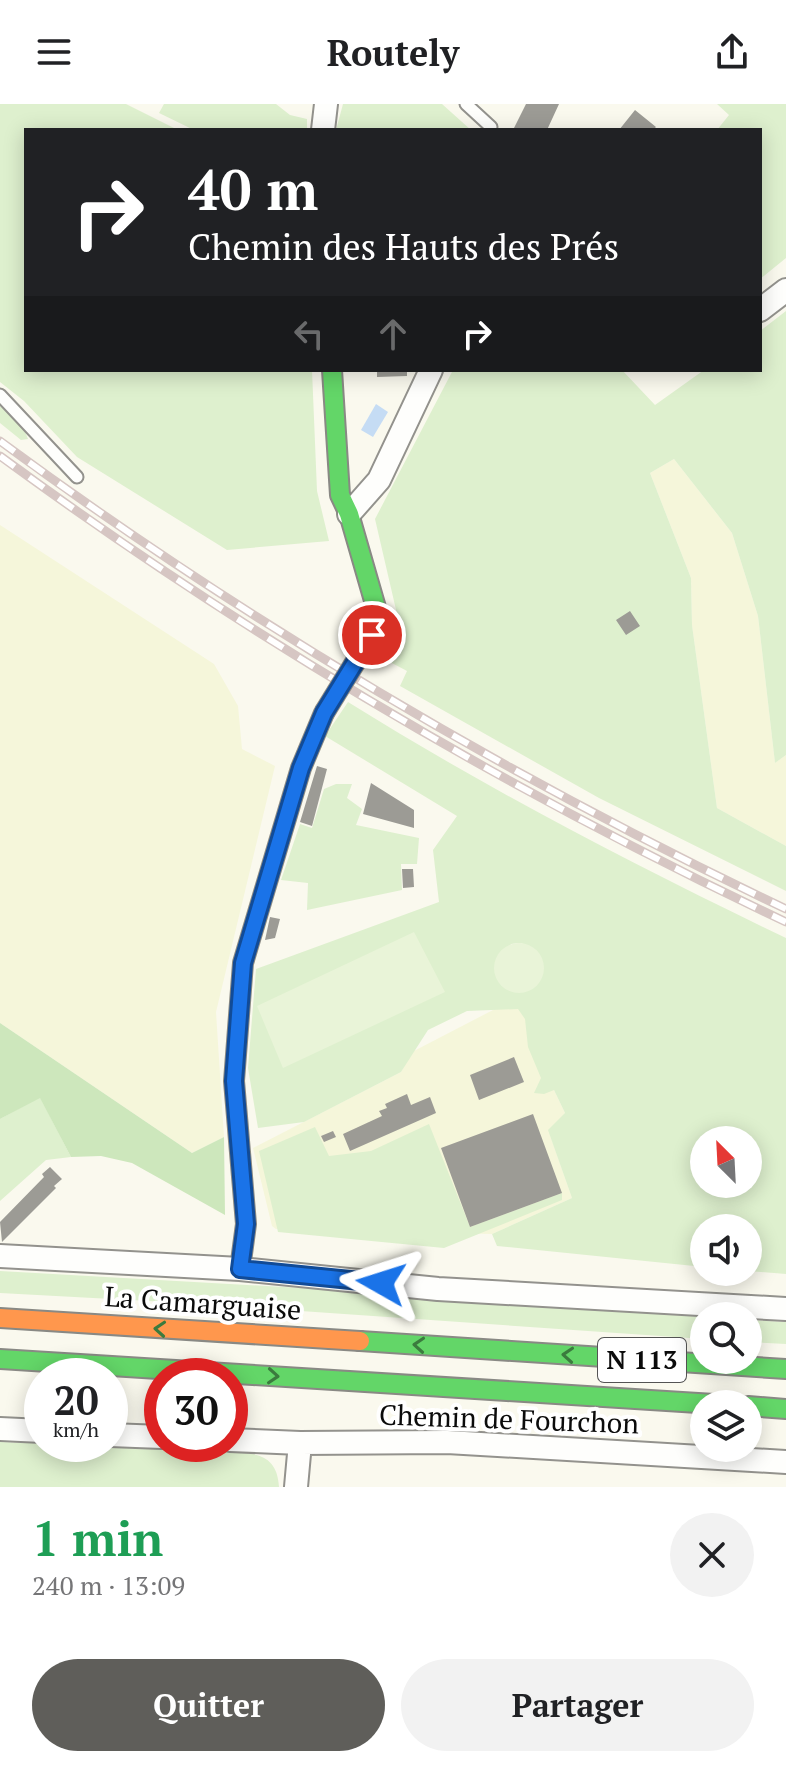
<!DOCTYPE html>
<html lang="fr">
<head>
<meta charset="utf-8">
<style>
	body { margin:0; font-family:"PT Serif",serif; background:#f2f2f2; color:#202124; height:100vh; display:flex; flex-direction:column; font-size:30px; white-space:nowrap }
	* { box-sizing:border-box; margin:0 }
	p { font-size:26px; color:#757577 }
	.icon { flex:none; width:44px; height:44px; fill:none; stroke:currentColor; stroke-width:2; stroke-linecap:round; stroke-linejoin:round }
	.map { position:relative; height:1383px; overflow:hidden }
	.drawer { display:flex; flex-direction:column; background:#fff; flex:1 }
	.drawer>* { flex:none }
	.top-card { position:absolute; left:24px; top:24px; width:738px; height:244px; border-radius:0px; box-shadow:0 4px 20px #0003; background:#202124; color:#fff; overflow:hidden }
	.needle { width:52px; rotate:336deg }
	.buttons { position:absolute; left:690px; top:1022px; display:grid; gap:16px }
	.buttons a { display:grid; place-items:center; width:72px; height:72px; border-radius:50%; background:#fff; box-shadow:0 4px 20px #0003; font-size:40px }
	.speed { position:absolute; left:24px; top:1254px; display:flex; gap:16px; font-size:40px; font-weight:700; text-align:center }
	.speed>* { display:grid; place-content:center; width:104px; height:104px; border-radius:50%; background:#fff; box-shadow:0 4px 20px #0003; line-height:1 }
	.speed small { font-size:20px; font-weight:400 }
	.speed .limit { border:12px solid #d22; background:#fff; color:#111 }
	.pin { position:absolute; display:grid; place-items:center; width:68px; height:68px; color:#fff; margin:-34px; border:4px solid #fff; border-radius:50%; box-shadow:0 2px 8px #0007 }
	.me { position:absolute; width:88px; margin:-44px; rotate:276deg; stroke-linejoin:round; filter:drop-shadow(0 0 6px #0008) }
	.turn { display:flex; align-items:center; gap:28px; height:168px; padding:0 32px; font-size:36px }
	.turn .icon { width:104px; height:104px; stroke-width:2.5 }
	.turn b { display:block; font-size:56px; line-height:68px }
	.lanes { display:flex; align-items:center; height:76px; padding:0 32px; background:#0003; justify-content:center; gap:40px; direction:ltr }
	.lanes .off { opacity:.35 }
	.round { display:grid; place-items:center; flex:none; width:84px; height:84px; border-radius:42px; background:#f2f2f2 }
	.overview { display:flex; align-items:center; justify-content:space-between; height:136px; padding:0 32px }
	h1 { font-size:48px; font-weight:800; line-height:60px; color:#1e9e55 }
	.primary-button { display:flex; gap:16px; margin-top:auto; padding:16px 32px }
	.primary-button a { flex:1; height:92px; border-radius:48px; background:#5f5e5a; color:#fff; font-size:32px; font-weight:800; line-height:92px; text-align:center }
	.primary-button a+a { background:#f2f2f2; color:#202124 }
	header { display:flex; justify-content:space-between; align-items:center; height:104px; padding:0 32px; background:#fff; font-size:36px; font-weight:800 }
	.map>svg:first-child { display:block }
	.farmland { fill:#f5f6da }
	.green { fill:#def0ce; fill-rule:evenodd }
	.forest { fill:#cde7bc }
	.pitch { fill:#e9f4d8 }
	.water { fill:#c5dcf4 }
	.building { fill:#9c9b95 }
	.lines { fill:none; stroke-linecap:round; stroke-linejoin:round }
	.lane-casing { stroke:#93928d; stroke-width:15 }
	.street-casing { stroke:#93928d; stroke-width:26 }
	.fast-casing { stroke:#898984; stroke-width:22 }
	.slow-casing { stroke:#898984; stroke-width:22 }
	.lane { stroke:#fefefc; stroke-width:11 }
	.street { stroke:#fefefc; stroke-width:22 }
	.fast { stroke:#63d668; stroke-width:18 }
	.slow { stroke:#ff974d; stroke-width:18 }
	.rail-casing { stroke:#d6c6c3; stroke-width:9 }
	.rail { stroke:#fff; stroke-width:6; stroke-dasharray:18; stroke-linecap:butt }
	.slow-bridge-casing { stroke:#898984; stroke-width:22; stroke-linecap:butt }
	.slow-bridge { stroke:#ff974d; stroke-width:18 }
	.oneway { stroke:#3b7b3e }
	.route-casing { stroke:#114b97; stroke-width:20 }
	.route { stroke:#1a73e8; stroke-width:14 }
	.labels { text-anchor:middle; stroke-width:8; stroke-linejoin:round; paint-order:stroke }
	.shield { fill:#fff; stroke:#545454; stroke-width:2 }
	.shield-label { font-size:26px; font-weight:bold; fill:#0b0b0b }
	.street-label { font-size:28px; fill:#0b0b0b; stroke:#fff }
</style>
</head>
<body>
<header><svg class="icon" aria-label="menu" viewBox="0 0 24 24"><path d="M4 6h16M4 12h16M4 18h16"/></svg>Routely<svg class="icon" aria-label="share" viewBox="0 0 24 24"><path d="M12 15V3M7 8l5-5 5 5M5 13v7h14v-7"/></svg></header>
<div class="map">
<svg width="786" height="1383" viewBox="0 0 786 1383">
	<rect width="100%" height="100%" fill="#faf9ee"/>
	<path class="farmland" d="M674 355 732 429 758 512 775 659 786 651V742L717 704 692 521 691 474 650 369Z
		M0 421 214 560 238 602 242 645 275 662 216 908 224 1033 192 1049 0 919Z
		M520 892 553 984 565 1009 550 1031 572 1094 492 1130 276 1125 272 1122 253 1044 401 968 412 948Z"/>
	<path class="green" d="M0 0H126L178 26H26V266H312L317 387 329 437 227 446 77 353 24 297 0 278Z
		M164 0H276L290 11 307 15V26H194L159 9Z
		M343 0H442L471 26H336Z
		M717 0H786V154L760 175V26H717L729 11Z
		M786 207V651L775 659 758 512 732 429 674 355 650 369 691 474 692 521 717 704 786 742V787L599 694 400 582 407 567 375 550 383 537 403 536 375 415 453 266H622L655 301 704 266H760V227Z
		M0 302 24 325 28 335 21 336 0 319Z
		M348 598C489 686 636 762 786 834V1170L748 1167V1124H704V1163L497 1142 492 1130 572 1094 548 1026 565 1009 554 986 544 990 534 989 541 974 528 943 525 915 518 905 467 907 428 926 401 968 304 1018 258 1024 248 964 256 865 439 798 433 746 457 712 325 632ZM519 839C527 840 529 843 535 848 559 873 520 904 497 875L511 840ZM704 1036H748V1080H704Z
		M336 680H352L347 694 362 705 356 721 419 734 417 760H401L402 786 307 806 308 779 281 776 300 720 312 724 324 685Z
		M40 993 71 1053 46 1056 0 1097V1015Z
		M429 1020 470 1123 562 1089V1096L444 1144 278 1128 259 1047 315 1023 329 1052 371 1047Z
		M0 1167 319 1185 704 1213V1235L186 1199 0 1189Z
		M748 1216 786 1218V1240L748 1238Z
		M0 1338 223 1346C252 1350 277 1347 279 1383H0Z"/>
	<path class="forest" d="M0 919 192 1049 224 1033 225 1111 132 1059 101 1052 71 1053 40 994 0 1015Z"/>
	<path class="pitch" d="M414 828 445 888 283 964 257 902Z
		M494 864a25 25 0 1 1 50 0a25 25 0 1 1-50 0Z"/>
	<path class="water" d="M376 300 388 308 373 333 361 326Z"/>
	<path class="building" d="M526 0H559L547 26H513Z
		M635 6 656 23 653 26H619Z
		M377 266H407V272L377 273Z
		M630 507 640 522 626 531 616 516Z
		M317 662 327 665 312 722 300 718Z
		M371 679 414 706V724L363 710Z
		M402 765H413L414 783 403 784Z
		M270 813 280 815 275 834 265 836Z
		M514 953 524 978 479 996 470 971Z
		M407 990 411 1001 430 993 436 1009 350 1047 343 1030 382 1012 379 1007 387 1004 385 1000Z
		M533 1010 562 1089 470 1123 441 1044Z
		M333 1027 336 1033 324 1038 321 1032Z
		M50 1063 62 1075 54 1082 56 1084 2 1138 0 1118 44 1073 42 1070Z"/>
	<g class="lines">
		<g class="lane-casing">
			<path id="lane" d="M466 0 491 23
				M0 291 77 373"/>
		</g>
		<g class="street-casing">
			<path id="street" d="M323 26 326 0
				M760 206 786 186
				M349 410 379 376 431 266
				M0 1152 240 1165 438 1185 786 1205
				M0 1325 42 1327
				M110 1331 162 1333
				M230 1336 300 1339 447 1338 786 1358
				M296 1383 300 1339"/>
		</g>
		<g class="fast-casing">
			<path id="fast" d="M332 266 340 391 349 410 379 514 372 531
				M240 1165 246 1120 234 977 243 859 301 664 324 609
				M360 1237 786 1265
				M0 1255 714 1300
				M748 1302 786 1305"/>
		</g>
		<g class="slow-casing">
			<path id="slow" d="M0 1214 360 1237"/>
		</g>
		<use href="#lane" class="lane"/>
		<use href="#street" class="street"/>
		<use href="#fast" class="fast"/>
		<use href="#slow" class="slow"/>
		<g class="rail-casing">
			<path id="rail" d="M0 337C246 518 510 674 786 805
				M0 352C247 533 509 687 786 818"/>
		</g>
		<use href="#rail" class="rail"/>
		<g class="slow-bridge-casing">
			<path id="slow-bridge" d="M324 609 372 531"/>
		</g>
		<use href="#slow-bridge" class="slow-bridge"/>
	</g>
	<defs><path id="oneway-chevron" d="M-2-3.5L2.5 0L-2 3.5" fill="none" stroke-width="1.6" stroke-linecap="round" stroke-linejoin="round" transform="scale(2)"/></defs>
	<g class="oneway">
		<use href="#oneway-chevron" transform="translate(160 1225) rotate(-176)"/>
		<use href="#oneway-chevron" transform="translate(419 1241) rotate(-176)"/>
		<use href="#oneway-chevron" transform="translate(568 1251) rotate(-176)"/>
		<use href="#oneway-chevron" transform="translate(273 1272) rotate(4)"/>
	</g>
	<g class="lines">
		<g class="route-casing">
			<path id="route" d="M372 531 324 609 301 664 243 859 234 977 246 1120 240 1165 381 1179"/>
		</g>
		<use href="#route" class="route"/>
	</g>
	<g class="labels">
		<rect class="shield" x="598" y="1234" width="88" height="44" rx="6"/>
		<g class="shield-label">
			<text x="642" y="1265">N 113</text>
		</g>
		<g class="street-label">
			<text transform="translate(203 1199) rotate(4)" y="10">La Camarguaise</text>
			<text transform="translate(509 1315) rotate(2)" y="10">Chemin de Fourchon</text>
		</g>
	</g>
</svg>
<div class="buttons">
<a><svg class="needle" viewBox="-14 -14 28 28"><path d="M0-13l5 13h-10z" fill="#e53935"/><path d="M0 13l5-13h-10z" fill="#757577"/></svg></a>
<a><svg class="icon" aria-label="sound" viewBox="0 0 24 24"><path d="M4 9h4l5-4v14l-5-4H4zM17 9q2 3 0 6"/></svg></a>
<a><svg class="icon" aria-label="search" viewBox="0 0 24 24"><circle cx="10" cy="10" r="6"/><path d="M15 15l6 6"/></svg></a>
<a><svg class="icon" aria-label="layers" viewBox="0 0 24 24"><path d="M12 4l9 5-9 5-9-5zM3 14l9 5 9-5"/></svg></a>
</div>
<div class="speed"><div>20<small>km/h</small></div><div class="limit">30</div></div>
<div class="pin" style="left:372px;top:531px;background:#d93025"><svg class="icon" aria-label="arrive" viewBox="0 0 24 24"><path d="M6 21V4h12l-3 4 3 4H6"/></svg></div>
<svg class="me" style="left:381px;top:1179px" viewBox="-20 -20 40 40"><path d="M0-17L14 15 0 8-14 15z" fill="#1a73e8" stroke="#fff" stroke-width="4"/></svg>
<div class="top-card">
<div class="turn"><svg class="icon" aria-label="right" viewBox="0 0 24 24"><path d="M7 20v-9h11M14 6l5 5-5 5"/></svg><div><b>40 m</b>Chemin des Hauts des Prés</div></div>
<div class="lanes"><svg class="icon off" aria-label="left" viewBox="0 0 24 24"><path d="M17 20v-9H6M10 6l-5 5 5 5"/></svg><svg class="icon off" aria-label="ahead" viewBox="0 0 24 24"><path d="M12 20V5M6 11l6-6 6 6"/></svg><svg class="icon" aria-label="right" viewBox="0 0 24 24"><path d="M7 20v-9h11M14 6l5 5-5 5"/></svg></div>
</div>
</div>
<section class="drawer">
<div class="overview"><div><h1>1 min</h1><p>240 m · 13:09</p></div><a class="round"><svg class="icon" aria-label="close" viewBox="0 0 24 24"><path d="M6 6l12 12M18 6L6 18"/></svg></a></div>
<div class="primary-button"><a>Quitter</a><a>Partager</a></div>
</section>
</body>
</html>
